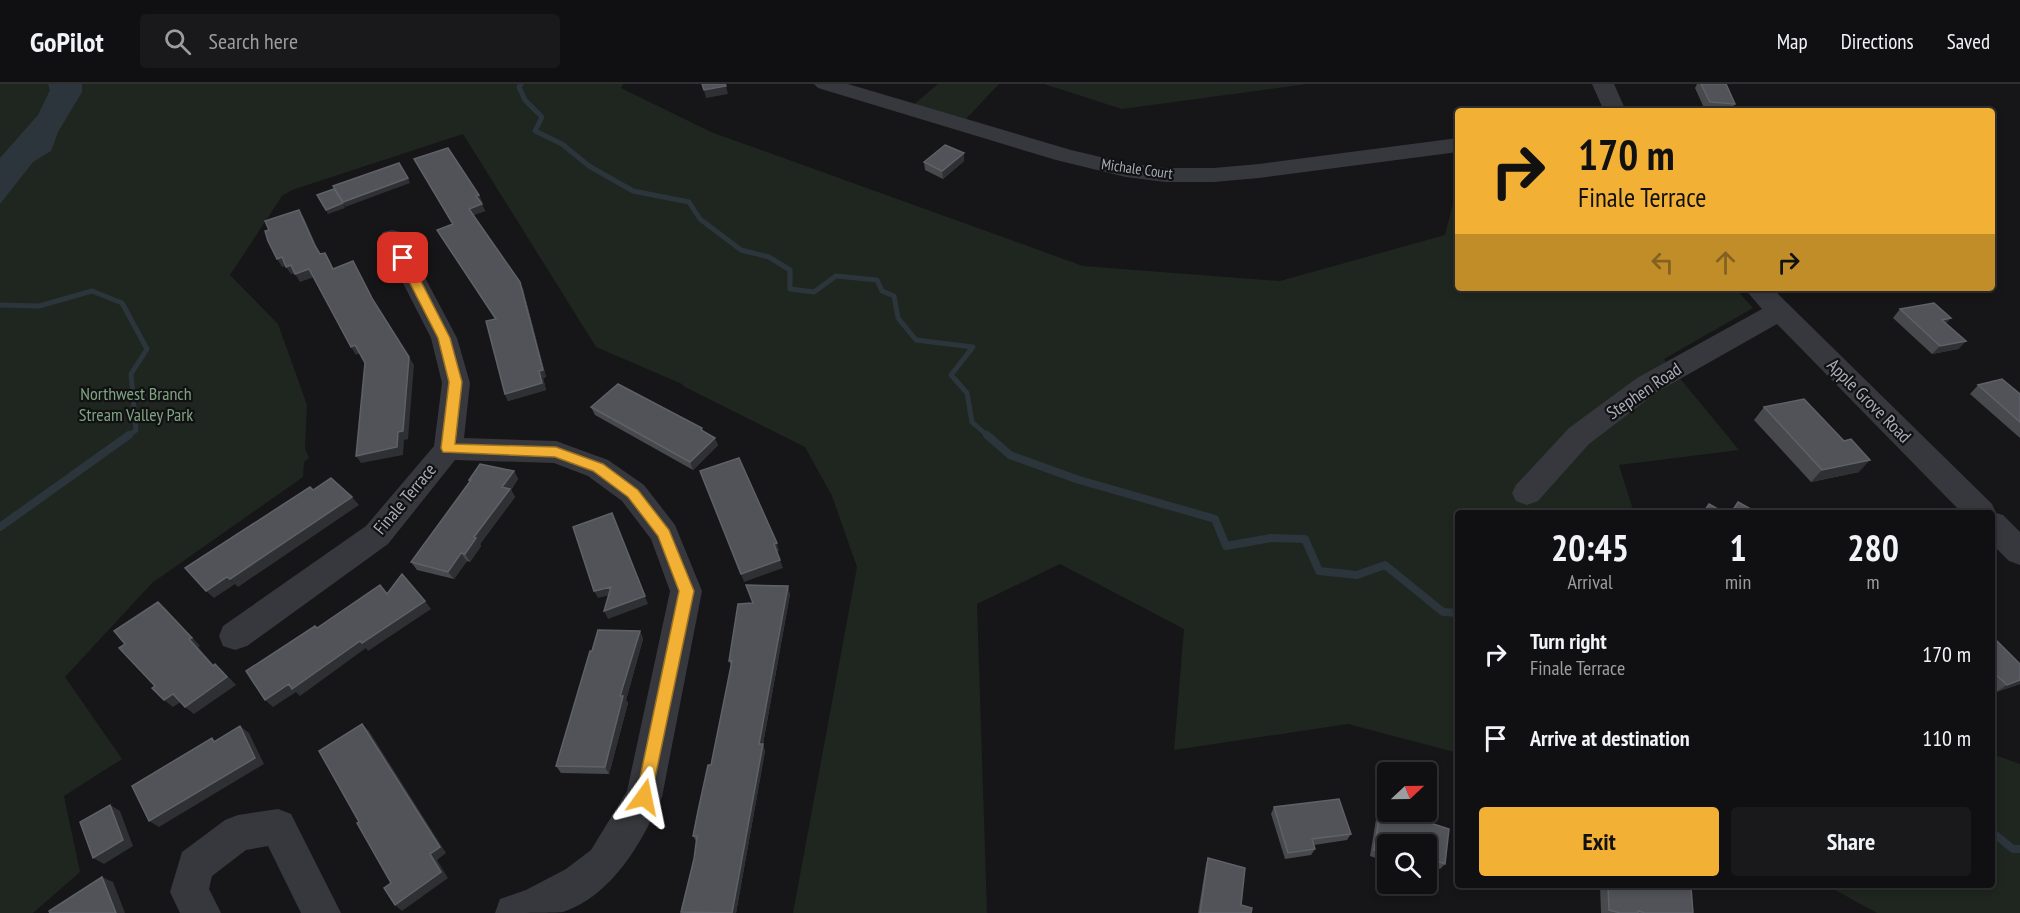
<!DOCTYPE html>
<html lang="en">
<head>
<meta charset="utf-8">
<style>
	body { margin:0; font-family:"PT Sans Narrow",sans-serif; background:#19191b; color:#f1f3f6; height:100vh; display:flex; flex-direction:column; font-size:22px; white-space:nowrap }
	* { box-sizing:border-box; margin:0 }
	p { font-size:20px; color:#9c9d9f }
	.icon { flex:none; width:33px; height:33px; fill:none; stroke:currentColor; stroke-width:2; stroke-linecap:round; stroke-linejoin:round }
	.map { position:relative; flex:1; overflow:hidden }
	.sheet { position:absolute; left:1455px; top:426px; width:540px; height:378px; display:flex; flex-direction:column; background:#101012; border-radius:6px; box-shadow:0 3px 9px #0003,0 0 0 2px #303032 }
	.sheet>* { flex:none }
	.banner { position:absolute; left:1455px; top:24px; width:540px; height:183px; border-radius:6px; box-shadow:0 3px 9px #0003,0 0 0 2px #303032; background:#f2b134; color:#111; overflow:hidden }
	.needle { width:39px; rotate:68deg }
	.fabs { position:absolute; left:1377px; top:678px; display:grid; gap:12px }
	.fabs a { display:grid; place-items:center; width:60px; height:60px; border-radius:6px; background:#101012; box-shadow:0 3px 9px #0003,0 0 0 2px #303032; font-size:30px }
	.pin { position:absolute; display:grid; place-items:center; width:51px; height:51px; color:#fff; margin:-26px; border-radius:12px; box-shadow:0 3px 9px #0006 }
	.me { position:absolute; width:66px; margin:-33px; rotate:12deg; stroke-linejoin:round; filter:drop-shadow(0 0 4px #0008) }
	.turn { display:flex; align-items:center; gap:21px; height:126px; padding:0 24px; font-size:27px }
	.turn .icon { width:78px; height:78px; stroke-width:2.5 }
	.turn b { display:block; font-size:42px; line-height:51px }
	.lanes { display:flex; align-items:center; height:57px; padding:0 24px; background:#0003; justify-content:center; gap:30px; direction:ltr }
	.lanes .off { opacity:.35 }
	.eta { display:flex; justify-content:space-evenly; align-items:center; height:102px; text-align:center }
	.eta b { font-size:36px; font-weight:800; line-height:42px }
	.cta { display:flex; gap:12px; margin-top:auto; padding:12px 24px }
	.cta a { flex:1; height:69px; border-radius:6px; background:#f2b134; color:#111; font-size:24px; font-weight:800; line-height:69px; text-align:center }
	.cta a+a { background:#19191b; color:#f1f3f6 }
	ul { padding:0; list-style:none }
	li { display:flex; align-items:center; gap:18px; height:84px; padding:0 24px }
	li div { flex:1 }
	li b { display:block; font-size:22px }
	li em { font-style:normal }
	header { display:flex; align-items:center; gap:36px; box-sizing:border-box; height:84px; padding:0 30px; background:#101012; border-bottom:2px solid #303032 }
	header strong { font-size:28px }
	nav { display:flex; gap:33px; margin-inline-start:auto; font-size:21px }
	.search { width:420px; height:54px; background:#19191b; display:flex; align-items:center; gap:15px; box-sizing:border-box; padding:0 21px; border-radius:6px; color:#9c9d9f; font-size:22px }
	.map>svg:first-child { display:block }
	.green { fill:#1e261f }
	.water { fill:#2c353c }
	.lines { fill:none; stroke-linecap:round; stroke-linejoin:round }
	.stream-far1 { stroke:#2c353c; stroke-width:5 }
	.stream { stroke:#2c353c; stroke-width:8 }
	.minor { fill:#37383d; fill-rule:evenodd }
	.wall { fill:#47494d }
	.shaded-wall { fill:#2f3033 }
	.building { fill:#525359; stroke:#5f6168; stroke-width:1.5 }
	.route { fill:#f2b134; stroke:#9d7322; stroke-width:1.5 }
	.labels { text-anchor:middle; stroke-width:4.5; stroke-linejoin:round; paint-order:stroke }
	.far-street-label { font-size:15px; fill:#a8adb8; stroke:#111113 }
	.street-label { font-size:18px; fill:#a8adb8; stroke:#111113 }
	.park-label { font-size:18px; fill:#7fa381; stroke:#111113 }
</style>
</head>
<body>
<header>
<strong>GoPilot</strong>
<div class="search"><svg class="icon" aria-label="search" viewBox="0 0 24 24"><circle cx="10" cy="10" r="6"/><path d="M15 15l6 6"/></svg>Search here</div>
<nav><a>Map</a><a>Directions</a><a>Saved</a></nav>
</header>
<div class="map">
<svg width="2020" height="829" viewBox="0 0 2020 829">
	<rect width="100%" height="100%" fill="#161618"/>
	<path class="green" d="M0 0H623L621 4 711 48 1083 182 1280 197 1445 151 1458 100V204H1735L1753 224 1664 275 1739 366 1619 381 1634 429H1458V669L1348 640 1174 666 1184 545 1060 480 977 520 987 829H793L857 483 832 412 805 363 685 303 682 300 596 263 463 50 292 106 282 112 230 191 278 240 307 321 305 364 309 374 304 378 303 393 152 499 65 593 122 675 64 712 80 788 33 829H0Z
		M938 0H999L964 37 912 22Z
		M1044 0H1307L1122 25Z
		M1992 670 2020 680V829H1877L1826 801H1992Z"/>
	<path class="water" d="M48 0H82V8L58 48 51 67 33 78 0 120V74L38 31 50 6Z"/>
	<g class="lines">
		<path class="stream-far1" d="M521 0 519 3 525 16 542 33 535 47 562 60 589 82 633 107 689 118 700 135 741 166 769 173 790 186V205L814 208 836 192 877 196 882 207 894 212 898 234 916 256 973 263 951 291 967 309 972 338 989 353
			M0 221 39 222 92 207 122 219 147 265 131 290 136 346 127 353"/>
		<path class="stream" d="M987 351 1010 371 1076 395 1215 435 1226 462 1271 454 1305 455 1319 487 1357 491 1385 481 1443 528 1458 529
			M0 443 129 351
			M1992 748 2013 765H2020"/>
		<path class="minor" d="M814 0H848L1071 66 1126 79 1165 84H1214L1259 80 1458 54V68L1259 94 1214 98H1165L1126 93 1056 76 818 4Z
			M1592 0H1614L1626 27H1604Z
			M392 146 401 148 404 154 457 254 470 299 464 354 556 357 608 376 644 401 675 441 702 507 662 713C643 757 612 812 563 828 550 829 511 829 495 829L500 815 526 806 566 785 591 766 627 707 670 507 651 455 622 417 588 392 554 379 455 376 388 460 247 562 235 566 223 562 219 552 223 542 366 442 434 362 442 299 431 254 380 154 383 148Z
			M1744 204H1772L1992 420 1996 429 2003 431 2020 448V481L2009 477 1992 460V429H1962L1777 240 1657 308 1589 360 1538 417 1527 421 1516 417 1512 409 1516 401 1569 344 1637 294 1762 225Z
			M278 725 291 730 341 829H301L268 762 246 766 212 792 209 805 221 829H180L170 808 182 768 225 736 238 731Z"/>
	</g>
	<path class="wall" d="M1697 0H1726L1735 20 1731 27 1705 26 1695 4Z
		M964 69V77L943 95 925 86 924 78Z
		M414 75 479 111 482 118 481 119 485 127 473 131 523 205 546 293 543 294 546 306 508 317 505 310 495 235 441 153 437 146 452 140Z
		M1900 225 1966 257 1958 265 1932 270 1893 234Z
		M1978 301 2020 310V354L1970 310Z
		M591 323 702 344 703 347 718 361 693 386 595 331Z
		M1764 323 1859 388 1811 398 1754 336Z
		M514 387 518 395 511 406 515 413 480 460 481 462 470 478 467 477 454 495 417 486 411 478 470 398 469 396Z
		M790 510 763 660 765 667 736 829H682L681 828 694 775 696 757 693 752 711 681 731 581 729 577 752 519Z
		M640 547 643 555 626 616 628 619 609 690 561 689 556 682 592 567Z
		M1992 552 2020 600 1996 608 1992 604Z
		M1381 722 1388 725V728H1396L1449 745 1445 780 1440 785 1426 781V760H1388V778L1370 772 1377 729Z
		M1274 723 1351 750 1347 756 1314 761 1315 765 1311 771 1285 775 1271 730Z
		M1208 774 1241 821 1251 829H1198L1206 780Z
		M1600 801H1685L1693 829H1601Z"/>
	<path class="shaded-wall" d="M726 2 728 10 706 14 704 6Z
		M964 69V77L943 95 942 87Z
		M408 94 410 99 345 123 343 118Z
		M479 111 482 118 480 119 476 112Z
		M343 119 345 124 328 130 326 126Z
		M482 120 485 127 472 132 469 125Z
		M299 126 304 134 320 170 315 162Z
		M282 173 287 181 282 183 277 175Z
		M291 181 296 189 291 190 286 183Z
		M309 185 314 193 300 198 295 190Z
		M520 198 523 205 546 293 543 294 546 306 508 317 505 310Z
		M1951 234 1943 243 1942 236Z
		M1966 257 1958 265 1932 270 1940 262Z
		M355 261 360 269 356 271 351 263Z
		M409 273 414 281 408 355 404 356 403 371 361 379 356 372 398 348Z
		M715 354 718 361 693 386 690 378Z
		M1870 376 1859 388 1811 398 1822 386Z
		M514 387 518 395 511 406 515 413 480 460 481 462 470 478 465 470 502 403Z
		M352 413 359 421 238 503 230 495Z
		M612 429 648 520 608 535 604 527 645 512Z
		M777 459 779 467 776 468 774 460Z
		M461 469 467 477 454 495 448 488Z
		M780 476 783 484 744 498 741 490Z
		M227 493 235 500 214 514 206 507Z
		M788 502 790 510 763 660 765 667 736 829H732L759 660Z
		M611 503 615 510 598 514 594 507Z
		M425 517 431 525 368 567 366 564 300 612 296 608 273 623 265 616Z
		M158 518 166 525 200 562 198 563 221 589 213 582 189 555Z
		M640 547 643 555 626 616 628 619 609 690 605 683 620 612Z
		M215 580 223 587 236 601 194 630 185 623Z
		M2020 596V600L1996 608 2007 601Z
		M173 610 182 617 173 623 164 616Z
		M362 640 369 647 446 769 437 776 448 794 402 827 395 821 430 770Z
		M240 642 249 649 264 680 159 743 149 737Z
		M110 721 120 727 133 762 104 780 93 774Z
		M102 793 113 798 125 829H116Z"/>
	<path class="building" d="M702 0H725L726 2 704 6Z
		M1701 0H1726L1735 20 1710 18Z
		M945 61 964 69 942 87 924 78Z
		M448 64 479 111 476 112 482 120 469 125 520 198 543 286 539 287 542 299 505 310 486 237 496 235 437 146 453 140 414 75Z
		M399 79 408 94 343 118 333 102Z
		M334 105 343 119 326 126 317 111Z
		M299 126 315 162 320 170 325 169 333 185 353 177 373 216 409 273 403 347 398 348 397 363 356 372 365 279 355 261 351 263 309 185 295 190 291 181 286 183 282 173 277 175 268 157 265 147 269 146 265 137Z
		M1934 219 1951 234 1942 236 1966 257 1940 262 1900 225Z
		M2002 295 2020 310V338L1978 301Z
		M618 300 702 344 701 346 715 354 690 378 591 323Z
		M1804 315 1844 357 1851 355 1870 376 1822 386 1764 323Z
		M739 374 777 459 774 460 780 476 741 490 700 387Z
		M480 380 514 387 502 403 510 405 474 453 476 454 465 470 461 469 448 488 411 478 471 396H469Z
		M331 394 352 413 230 495 227 493 206 507 185 484 310 403 313 406Z
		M1738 418 1758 429H1731Z
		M1709 420 1725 429H1703Z
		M612 429 645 512 604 527 611 503 594 507 573 443Z
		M402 490 425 517 362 559 360 557 292 605 289 600 265 616 246 587 315 542 317 544 380 501 387 510Z
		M746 501 788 502 759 660H763L732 829 681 828 694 775 697 752H693L698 727 708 681H711L732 577H729L738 520 753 519Z
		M158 518 192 554 189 555 213 582 215 580 227 593 185 623 173 610 164 616 152 604 155 602 119 564 125 560 114 547Z
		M598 546 640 547 620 612H623L605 683 556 682 590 567H592Z
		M1992 552 2020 580V596L2007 601 1992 587Z
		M362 640 440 763 430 770 441 788 395 821 384 804 391 799 357 739 359 738 319 667Z
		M240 642 255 674 149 737 132 702 212 654 214 658Z
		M1339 715 1351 750 1312 755 1315 765 1288 769 1274 723Z
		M110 721 123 756 93 774 80 738Z
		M1381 722 1388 725V728H1396L1449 745 1445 780 1426 773V760H1388V770L1374 766Z
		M1208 774 1245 784 1241 821 1252 824 1251 829H1200Z
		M102 793 116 829H50L49 827Z
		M1608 801H1685L1691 803 1693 829H1645L1638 827V829H1620L1609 826Z"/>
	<path class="route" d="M403 170 409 174 450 254 462 298 455 360 556 363 603 380 638 406 669 446 694 507 650 718 644 721 638 718 636 713 679 507 658 452 628 413 593 387 555 373 443 368 441 364 449 298 438 254 397 174Z"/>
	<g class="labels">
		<g class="far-street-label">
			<text transform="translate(1137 85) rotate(8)" y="5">Michale Court</text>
		</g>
		<g class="street-label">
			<text transform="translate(1644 307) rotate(-34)" y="6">Stephen Road</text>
			<text transform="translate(1869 317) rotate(45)" y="6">Apple Grove Road</text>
			<text transform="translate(405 415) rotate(-50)" y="6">Finale Terrace</text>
		</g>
		<g class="park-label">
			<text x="136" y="316">Northwest Branch<tspan x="136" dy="21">Stream Valley Park</tspan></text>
		</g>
	</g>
</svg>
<div class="fabs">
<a><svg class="needle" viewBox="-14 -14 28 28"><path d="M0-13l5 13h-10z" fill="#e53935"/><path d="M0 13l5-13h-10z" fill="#9c9d9f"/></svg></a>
<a><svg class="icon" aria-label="search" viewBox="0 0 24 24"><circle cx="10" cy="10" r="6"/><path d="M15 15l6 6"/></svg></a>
</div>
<div class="pin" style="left:403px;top:174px;background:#d93025"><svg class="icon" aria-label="arrive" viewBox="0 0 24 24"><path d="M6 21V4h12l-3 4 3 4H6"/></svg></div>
<svg class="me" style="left:644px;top:713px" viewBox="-20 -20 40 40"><path d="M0-17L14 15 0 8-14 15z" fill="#f2b134" stroke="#fff" stroke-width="4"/></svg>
<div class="banner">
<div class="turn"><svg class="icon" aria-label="right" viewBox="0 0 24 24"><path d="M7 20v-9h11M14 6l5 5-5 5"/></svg><div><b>170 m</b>Finale Terrace</div></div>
<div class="lanes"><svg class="icon off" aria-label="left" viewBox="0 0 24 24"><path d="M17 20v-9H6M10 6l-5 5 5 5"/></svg><svg class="icon off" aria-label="ahead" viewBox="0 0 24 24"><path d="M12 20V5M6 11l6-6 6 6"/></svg><svg class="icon" aria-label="right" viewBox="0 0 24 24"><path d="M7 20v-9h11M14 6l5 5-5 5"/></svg></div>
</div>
<section class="sheet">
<div class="eta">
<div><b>20:45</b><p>Arrival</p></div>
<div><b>1</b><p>min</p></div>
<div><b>280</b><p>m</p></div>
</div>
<ul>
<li><svg class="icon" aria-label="right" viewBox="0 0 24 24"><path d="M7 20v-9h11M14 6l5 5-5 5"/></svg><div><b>Turn right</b><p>Finale Terrace</p></div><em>170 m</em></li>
<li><svg class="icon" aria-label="arrive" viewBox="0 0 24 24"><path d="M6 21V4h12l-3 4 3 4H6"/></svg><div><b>Arrive at destination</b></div><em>110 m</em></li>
</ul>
<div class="cta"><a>Exit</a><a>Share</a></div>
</section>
</div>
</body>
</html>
